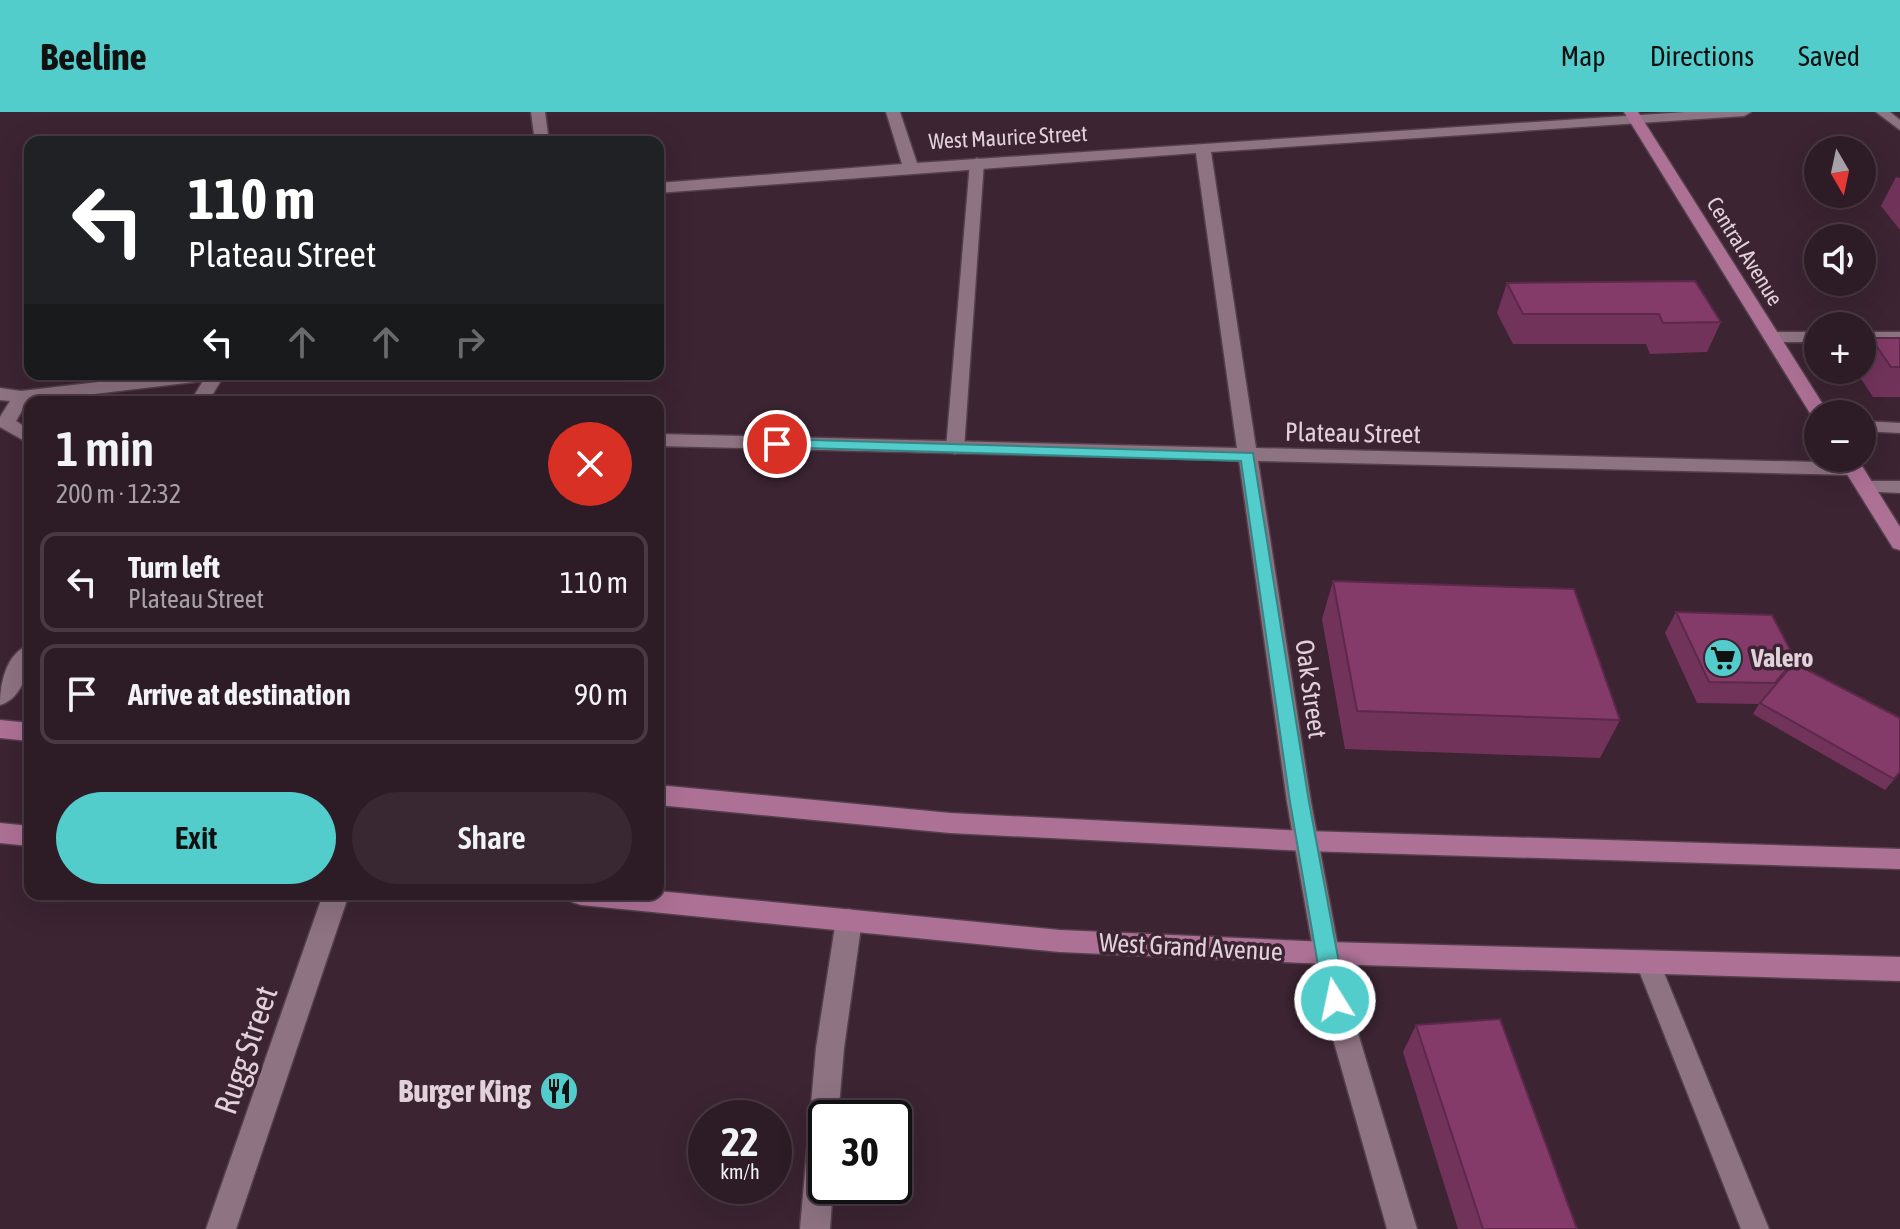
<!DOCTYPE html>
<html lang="en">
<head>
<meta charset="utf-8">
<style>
	body { margin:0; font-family:"Asap Condensed",sans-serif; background:#392832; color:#f1f3f6; height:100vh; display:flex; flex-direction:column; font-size:30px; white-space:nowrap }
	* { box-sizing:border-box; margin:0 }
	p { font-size:26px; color:#a7a1a7 }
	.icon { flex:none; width:44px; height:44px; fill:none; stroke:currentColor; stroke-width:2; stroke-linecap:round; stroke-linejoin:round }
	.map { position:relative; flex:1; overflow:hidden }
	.drawer { position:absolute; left:24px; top:284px; width:640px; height:504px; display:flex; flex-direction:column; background:#2d1b26; border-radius:16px; box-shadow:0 8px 32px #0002,0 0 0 2px #483943 }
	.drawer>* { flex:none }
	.banner { position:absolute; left:24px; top:24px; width:640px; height:244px; border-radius:16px; box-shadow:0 8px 32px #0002,0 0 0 2px #483943; background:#202124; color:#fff; overflow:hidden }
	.needle { width:52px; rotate:171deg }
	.tools { position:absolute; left:1804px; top:24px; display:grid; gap:16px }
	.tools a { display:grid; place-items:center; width:72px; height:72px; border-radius:50%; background:#2d1b26; box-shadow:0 8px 32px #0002,0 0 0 2px #483943; font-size:40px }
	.speed { position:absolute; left:688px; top:988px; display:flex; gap:16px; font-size:40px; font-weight:700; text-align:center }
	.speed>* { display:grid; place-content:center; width:104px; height:104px; border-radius:50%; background:#2d1b26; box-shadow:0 8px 32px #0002,0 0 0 2px #483943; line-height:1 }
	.speed small { font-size:20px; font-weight:400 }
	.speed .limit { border:4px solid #111; border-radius:12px; background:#fff; color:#111 }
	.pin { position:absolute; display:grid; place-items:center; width:68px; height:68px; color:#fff; margin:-34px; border:4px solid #fff; border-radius:50%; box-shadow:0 2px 8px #0007 }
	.me { position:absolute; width:88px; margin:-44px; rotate:350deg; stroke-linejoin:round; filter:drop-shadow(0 0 6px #0008) }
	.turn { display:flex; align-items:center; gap:28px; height:168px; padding:0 32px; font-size:36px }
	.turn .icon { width:104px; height:104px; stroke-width:2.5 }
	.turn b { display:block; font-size:56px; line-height:68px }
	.lanes { display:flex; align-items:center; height:76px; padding:0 32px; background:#0003; justify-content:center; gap:40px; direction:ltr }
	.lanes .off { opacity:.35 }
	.round { display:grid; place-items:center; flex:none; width:84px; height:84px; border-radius:42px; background:#392832 }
	.head { display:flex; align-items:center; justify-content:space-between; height:136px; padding:0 32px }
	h1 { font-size:48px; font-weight:600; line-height:60px }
	.cta { display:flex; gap:16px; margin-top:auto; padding:16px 32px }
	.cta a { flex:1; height:92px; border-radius:48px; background:#53cdcb; color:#111; font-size:32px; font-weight:600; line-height:92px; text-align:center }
	.cta a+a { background:#392832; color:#f1f3f6 }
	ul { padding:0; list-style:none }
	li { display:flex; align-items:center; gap:24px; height:100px; margin:0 16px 12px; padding:0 16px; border:4px solid #483943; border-radius:16px }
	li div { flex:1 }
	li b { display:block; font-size:30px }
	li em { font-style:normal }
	header { display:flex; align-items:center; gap:48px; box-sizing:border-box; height:112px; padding:0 40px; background:#53cdcb; color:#111 }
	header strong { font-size:38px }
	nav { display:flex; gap:44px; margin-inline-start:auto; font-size:28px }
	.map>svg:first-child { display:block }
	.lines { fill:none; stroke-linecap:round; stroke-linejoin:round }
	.service-casing { stroke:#54404c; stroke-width:3 }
	.minor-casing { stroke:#54404c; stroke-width:3 }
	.primary-casing { stroke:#54404c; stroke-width:3 }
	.service { fill:#8e7382; fill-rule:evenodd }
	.minor { fill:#8e7382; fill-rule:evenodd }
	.primary { fill:#ae7196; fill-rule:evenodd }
	.wall { fill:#72335a }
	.building { fill:#843b69; stroke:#5c294a; stroke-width:2 }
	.route { fill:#53cdcb; stroke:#368584; stroke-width:2 }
	.labels { text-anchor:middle; stroke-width:7; stroke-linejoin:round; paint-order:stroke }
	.far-street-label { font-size:22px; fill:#e1d1da; stroke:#3c2432 }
	.street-label { font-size:26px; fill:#e1d1da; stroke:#3c2432 }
	.poi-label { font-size:26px; font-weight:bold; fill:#e1d1da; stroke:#3c2432; text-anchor:start }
	.near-street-label { font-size:32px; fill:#e1d1da; stroke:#3c2432 }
	.near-poi-label { font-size:32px; font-weight:bold; fill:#e1d1da; stroke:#3c2432; text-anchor:end }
</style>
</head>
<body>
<header>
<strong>Beeline</strong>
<nav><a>Map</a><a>Directions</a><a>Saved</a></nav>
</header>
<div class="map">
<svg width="1900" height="1117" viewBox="0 0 1900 1117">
	<rect width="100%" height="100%" fill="#3c2432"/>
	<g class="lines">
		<g class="service-casing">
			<path id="service" d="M1876 0H1890L1900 8V18Z
				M977 46 984 50 964 337 955 342 946 337 970 50Z
				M1818 220V230H1771L1763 225 1771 220Z
				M1862 220H1900V230H1862Z
				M1862 309 1900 311V321L1862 319Z
				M1866 369H1900V381L1860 379 1857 375Z
				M1648 841 1656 844 1660 851 1769 1117H1741L1636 851 1640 844Z"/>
		</g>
		<g class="minor-casing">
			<path id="minor" d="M531 0H545L549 30H535Z
				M886 0H900L917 51 1686 0H1751L1744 4 1211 40 1256 336 1854 351 1864 357 1854 363 1258 349 1311 690 1348 888 1417 1117H1387L1322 888 1287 690 1239 348 658 334V322L1237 336 1196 41 658 81V71L902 52Z
				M168 262H225L208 290H190L203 269 27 290 16 309 30 318V332L0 315V305L10 289 0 288V276L21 279Z
				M30 533C30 554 24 586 0 593 0 572 6 540 30 533Z
				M323 782H349L236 1117H206Z
				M849 797 858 800 862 808 844 936 838 1006H826V1074H833L830 1117H800L816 936 836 808 840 800Z"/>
		</g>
		<g class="primary-casing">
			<path id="primary" d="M1624 0H1638L1829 302H1818V307L1813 306Z
				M1837 346H1857L1900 415V438L1893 436Z
				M0 608 30 611V629L0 626Z
				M658 673 950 701 1306 719 1900 737V757L1306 739 950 721 658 693Z
				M0 711 30 714V734L0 731Z
				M658 779 1060 818 1327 830 1900 845V869L1327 852 1060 840 581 793 572 790 568 782H658Z"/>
		</g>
		<use href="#service" class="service"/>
		<use href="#minor" class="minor"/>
		<use href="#primary" class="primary"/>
	</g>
	<path class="wall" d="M1896 65 1900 66V118L1881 94Z
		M1507 171 1721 210 1707 240 1650 242 1646 232H1513L1497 201Z
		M1871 226H1900V285H1873L1855 258H1862V241Z
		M1333 469 1620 608 1600 646 1345 637 1322 507Z
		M1676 500 1795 547 1786 560 1900 661 1885 678 1753 602 1759 592 1697 591 1665 521Z
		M1416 913 1577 1117H1458L1403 940Z"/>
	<path class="building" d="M1695 169 1721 210 1663 211 1659 202H1523L1507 171Z
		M1871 226H1900V255H1891Z
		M1333 469 1574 477 1620 608 1357 599Z
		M1676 500 1772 503 1795 547 1775 571 1709 570Z
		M1794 551 1900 606V660L1894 667 1760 591Z
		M1500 907 1577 1117H1483L1416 913Z"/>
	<path class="route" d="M777 327 1253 341 1309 690 1346 888 1343 895 1335 897 1327 895 1324 888 1290 690 1241 349 771 335V328Z"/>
	<defs>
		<g id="supermarket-disc" transform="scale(2)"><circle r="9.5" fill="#53cdcb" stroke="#3c2432"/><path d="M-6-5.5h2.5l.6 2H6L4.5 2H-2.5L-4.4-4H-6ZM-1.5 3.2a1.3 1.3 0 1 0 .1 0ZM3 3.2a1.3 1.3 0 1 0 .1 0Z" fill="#111"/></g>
		<g id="restaurant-disc" transform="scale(2)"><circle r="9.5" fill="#53cdcb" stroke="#3c2432"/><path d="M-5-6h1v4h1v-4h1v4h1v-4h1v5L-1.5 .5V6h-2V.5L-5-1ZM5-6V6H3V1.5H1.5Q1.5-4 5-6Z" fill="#111"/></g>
	</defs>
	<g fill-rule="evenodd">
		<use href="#supermarket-disc" x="1723" y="546"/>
		<use href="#restaurant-disc" x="559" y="979"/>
	</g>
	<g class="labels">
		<g class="far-street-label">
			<text transform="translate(1008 25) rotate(-3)" y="8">West Maurice Street</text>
			<text transform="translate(1745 139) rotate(58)" y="8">Central Avenue</text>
		</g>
		<g class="street-label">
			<text transform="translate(1353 321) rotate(1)" y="9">Plateau Street</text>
			<text transform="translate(1311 577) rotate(82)" y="9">Oak Street</text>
			<text transform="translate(1191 835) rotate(3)" y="9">West Grand Avenue</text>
		</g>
		<g class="poi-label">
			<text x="1751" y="555">Valero</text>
		</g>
		<g class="near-street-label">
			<text transform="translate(246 938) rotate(-71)" y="11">Rugg Street</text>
		</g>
		<g class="near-poi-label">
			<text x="531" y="990">Burger King</text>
		</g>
	</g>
</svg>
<div class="tools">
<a><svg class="needle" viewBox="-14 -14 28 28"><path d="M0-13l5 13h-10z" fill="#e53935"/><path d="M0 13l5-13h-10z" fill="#a7a1a7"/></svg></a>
<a><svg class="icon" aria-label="sound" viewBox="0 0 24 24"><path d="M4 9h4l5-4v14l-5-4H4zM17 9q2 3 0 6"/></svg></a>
<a>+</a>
<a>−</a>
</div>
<div class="speed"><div>22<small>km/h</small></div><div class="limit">30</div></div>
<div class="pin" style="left:777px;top:332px;background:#d93025"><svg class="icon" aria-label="arrive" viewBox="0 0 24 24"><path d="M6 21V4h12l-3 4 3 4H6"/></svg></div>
<svg class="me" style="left:1335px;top:888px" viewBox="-20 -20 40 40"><circle r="17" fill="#53cdcb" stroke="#fff" stroke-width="3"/><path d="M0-11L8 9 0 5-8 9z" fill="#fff"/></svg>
<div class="banner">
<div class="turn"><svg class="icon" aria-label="left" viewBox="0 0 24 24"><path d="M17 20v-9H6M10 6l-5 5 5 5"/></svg><div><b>110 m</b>Plateau Street</div></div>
<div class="lanes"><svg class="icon" aria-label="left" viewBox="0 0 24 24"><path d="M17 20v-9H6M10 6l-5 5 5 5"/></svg><svg class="icon off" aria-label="ahead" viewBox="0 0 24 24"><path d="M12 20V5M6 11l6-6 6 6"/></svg><svg class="icon off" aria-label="ahead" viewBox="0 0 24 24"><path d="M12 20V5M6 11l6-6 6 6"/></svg><svg class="icon off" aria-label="right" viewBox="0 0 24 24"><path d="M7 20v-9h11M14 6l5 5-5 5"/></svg></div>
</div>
<section class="drawer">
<div class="head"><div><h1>1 min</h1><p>200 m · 12:32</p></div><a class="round" style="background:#d93025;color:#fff"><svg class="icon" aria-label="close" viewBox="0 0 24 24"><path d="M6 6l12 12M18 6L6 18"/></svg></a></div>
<ul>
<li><svg class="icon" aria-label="left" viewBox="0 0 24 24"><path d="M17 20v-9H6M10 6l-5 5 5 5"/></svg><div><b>Turn left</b><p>Plateau Street</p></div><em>110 m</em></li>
<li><svg class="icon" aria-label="arrive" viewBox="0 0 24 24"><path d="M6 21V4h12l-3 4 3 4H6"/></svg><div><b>Arrive at destination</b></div><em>90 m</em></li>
</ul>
<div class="cta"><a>Exit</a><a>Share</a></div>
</section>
</div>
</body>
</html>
